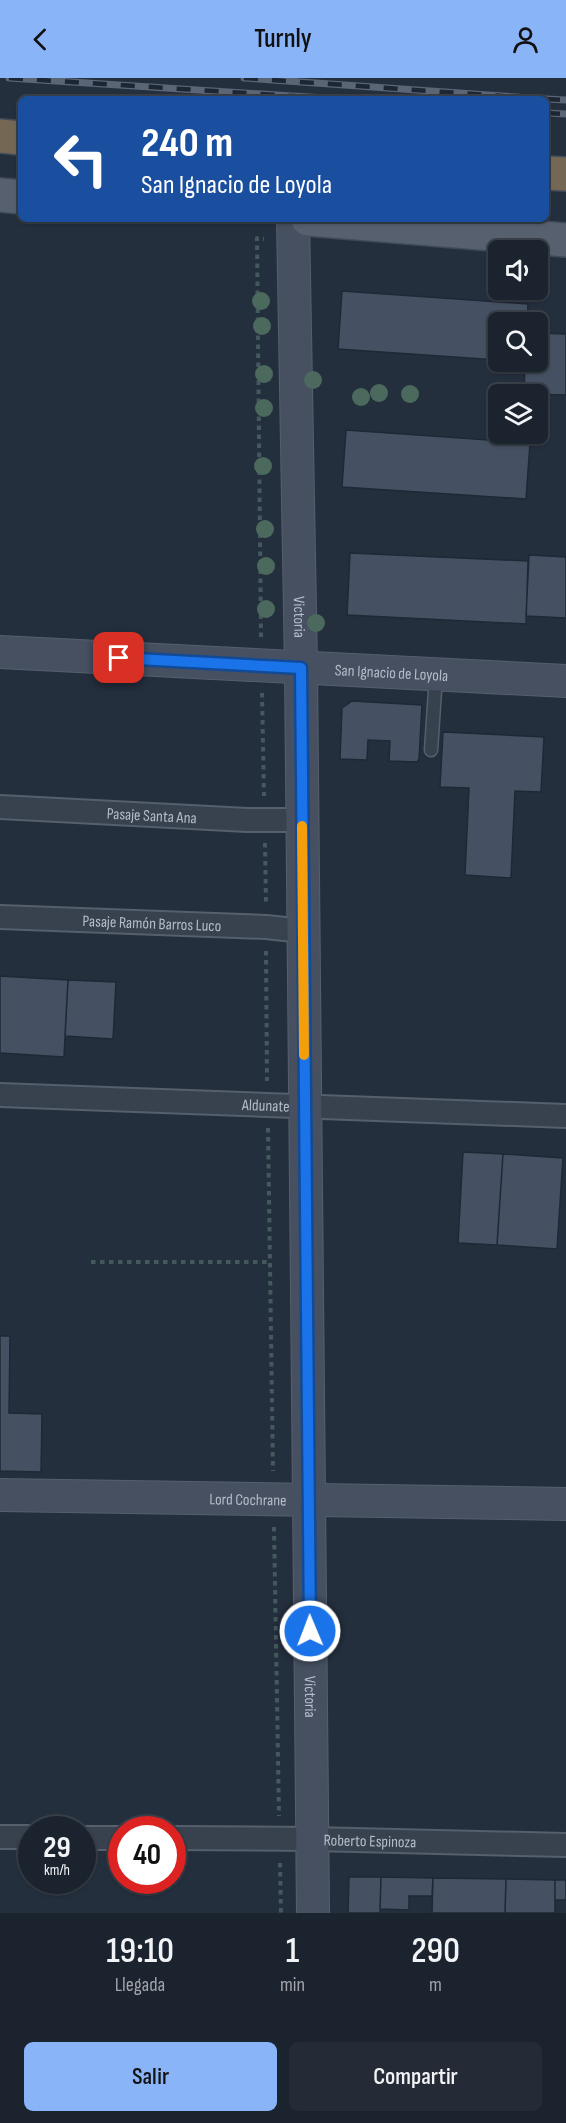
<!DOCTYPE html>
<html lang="es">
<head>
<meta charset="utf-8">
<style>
	body { margin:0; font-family:"Sofia Sans Condensed",sans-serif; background:#242b36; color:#f1f3f6; height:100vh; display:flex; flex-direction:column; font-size:22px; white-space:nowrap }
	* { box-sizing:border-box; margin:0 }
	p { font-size:20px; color:#a0a4aa }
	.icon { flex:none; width:33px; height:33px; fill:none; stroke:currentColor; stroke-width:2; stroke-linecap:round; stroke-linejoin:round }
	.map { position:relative; height:1835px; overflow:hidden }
	.side { display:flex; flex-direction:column; background:#1b232e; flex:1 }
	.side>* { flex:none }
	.guide { position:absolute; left:18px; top:18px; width:531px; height:126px; border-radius:9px; box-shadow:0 2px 4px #0004,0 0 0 2px #39404a; background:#1a4fa0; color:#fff; overflow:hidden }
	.buttons { position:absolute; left:488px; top:162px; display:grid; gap:12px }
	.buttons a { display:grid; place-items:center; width:60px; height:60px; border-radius:9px; background:#1b232e; box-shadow:0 2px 4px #0004,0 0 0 2px #39404a; font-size:30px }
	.speed { position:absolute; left:18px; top:1738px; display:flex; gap:12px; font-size:30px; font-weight:700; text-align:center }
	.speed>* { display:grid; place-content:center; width:78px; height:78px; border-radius:50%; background:#1b232e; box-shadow:0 2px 4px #0004,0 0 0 2px #39404a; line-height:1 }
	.speed small { font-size:15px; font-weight:400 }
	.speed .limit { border:9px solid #d22; background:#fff; color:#111 }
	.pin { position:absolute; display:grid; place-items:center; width:51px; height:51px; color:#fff; margin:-26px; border-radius:12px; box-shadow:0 3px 9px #0006 }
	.me { position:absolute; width:66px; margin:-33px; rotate:359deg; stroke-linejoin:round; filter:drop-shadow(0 0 4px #0008) }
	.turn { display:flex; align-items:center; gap:21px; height:126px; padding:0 24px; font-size:27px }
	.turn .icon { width:78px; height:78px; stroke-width:2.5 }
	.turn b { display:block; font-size:42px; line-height:51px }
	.eta { display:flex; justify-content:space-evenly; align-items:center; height:102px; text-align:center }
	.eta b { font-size:36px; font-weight:600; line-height:42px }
	.primary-button { display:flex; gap:12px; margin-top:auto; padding:12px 24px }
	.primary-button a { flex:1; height:69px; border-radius:9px; background:#8ab4f8; color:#111; font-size:24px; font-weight:600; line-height:69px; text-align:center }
	.primary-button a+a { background:#242b36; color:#f1f3f6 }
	header { display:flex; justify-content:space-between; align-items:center; height:78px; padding:0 24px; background:#8ab4f8; color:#111; font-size:27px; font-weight:600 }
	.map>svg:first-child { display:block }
	.building { fill:#455162; stroke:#1f2835; stroke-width:1.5 }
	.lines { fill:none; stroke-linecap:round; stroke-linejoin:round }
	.lane-casing { stroke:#565f6c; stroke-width:15 }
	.street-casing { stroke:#565f6c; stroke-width:26 }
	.secondary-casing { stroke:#565f6c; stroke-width:34 }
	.primary-casing { stroke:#414a57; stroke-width:36 }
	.highway-casing { stroke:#434c59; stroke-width:36 }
	.path { stroke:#44595c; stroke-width:4; stroke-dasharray:4.5 4.5; stroke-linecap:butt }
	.lane { stroke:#38414e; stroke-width:12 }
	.street { stroke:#38414e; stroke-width:22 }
	.secondary { stroke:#465061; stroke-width:32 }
	.primary { stroke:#56606e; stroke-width:33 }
	.highway { stroke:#746855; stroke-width:33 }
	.rail-casing { stroke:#5a6575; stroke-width:7 }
	.rail { stroke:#1d2633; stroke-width:4.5; stroke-dasharray:14; stroke-linecap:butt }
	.tree { fill:#4b6a5d }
	.route-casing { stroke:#114b97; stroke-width:15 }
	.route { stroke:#1a73e8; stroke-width:10 }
	.slow { stroke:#f59e0b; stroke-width:10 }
	.labels { text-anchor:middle; stroke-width:6; stroke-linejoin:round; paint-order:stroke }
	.street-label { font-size:16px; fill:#b4bcc9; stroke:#1d2633 }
</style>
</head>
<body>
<header><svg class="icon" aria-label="back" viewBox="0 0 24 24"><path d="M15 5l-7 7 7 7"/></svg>Turnly<svg class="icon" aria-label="person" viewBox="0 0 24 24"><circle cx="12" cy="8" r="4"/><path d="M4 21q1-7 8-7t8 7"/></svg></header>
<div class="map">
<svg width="566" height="1835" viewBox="0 0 566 1835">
	<rect width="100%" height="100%" fill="#242f3e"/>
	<path class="building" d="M342 213 528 226 527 244H498V282L338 271Z
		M537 255 566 256V317L524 316 525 284H537Z
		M346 352 530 365 526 421 342 409Z
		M350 475 528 483 526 546 347 537Z
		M529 477 566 479V540L526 538Z
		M352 623 422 627 419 681 417 684 389 683 390 663 368 662 367 682 340 681 342 630Z
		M443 654 544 659 541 714 515 713 511 800 465 797 469 710 440 709Z
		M0 898 68 902 64 979 0 975Z
		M68 902 116 904 113 961 65 958Z
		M463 1074 503 1076 497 1167 458 1165Z
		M503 1076 563 1080 557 1171 497 1167Z
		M0 1258H10L9 1335 42 1336 41 1394 0 1393Z
		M349 1799H381L380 1835H348Z
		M381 1799 433 1800 432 1818H409V1832L380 1831Z
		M433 1800 506 1801 505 1835H432Z
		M506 1801 555 1802V1835H505Z
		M555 1802H566V1822H555Z"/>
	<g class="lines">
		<g class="lane-casing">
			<path id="lane" d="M431 672 436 598"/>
		</g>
		<g class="street-casing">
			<g id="street">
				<path id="s1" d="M0 729 247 742H302"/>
				<path id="s2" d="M0 839 266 849 303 853"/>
				<path id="s3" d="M0 1017 566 1038"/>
				<path d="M0 1759H32"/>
				<path d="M82 1760H122"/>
				<path id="s4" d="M172 1760 313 1761 566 1767"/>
			</g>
		</g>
		<g class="secondary-casing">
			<g id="secondary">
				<path id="s5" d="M293 141 301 590 313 1835"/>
				<path id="s6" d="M0 574 566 603"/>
				<path id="s7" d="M0 1417 566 1426"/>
			</g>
		</g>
		<g class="primary-casing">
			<path id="primary" d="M0 117 21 119
				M308 141 566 162"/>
		</g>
		<g class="highway-casing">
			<path id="highway" d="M0 58 21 60
				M546 95 566 96"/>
		</g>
		<path class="path" d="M261 559 257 160 264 161
			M262 615 264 718
			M265 765 266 826
			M266 873 267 1003
			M268 1050 273 1393
			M91 1184H270
			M274 1449 279 1738
			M280 1785 281 1835"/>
		<use href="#lane" class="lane"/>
		<use href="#street" class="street"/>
		<use href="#secondary" class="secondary"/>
		<use href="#primary" class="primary"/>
		<use href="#highway" class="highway"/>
		<g class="rail-casing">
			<path id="rail" d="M9 0 340 21
				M244 0 545 21
				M546 21 566 22
				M546 35 566 36"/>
		</g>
		<use href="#rail" class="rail"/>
	</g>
	<g class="tree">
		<circle cx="261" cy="223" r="9"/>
		<circle cx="262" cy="248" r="9"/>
		<circle cx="264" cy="296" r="9"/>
		<circle cx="313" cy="302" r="9"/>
		<circle cx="379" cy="315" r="9"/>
		<circle cx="410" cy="316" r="9"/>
		<circle cx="361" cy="319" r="9"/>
		<circle cx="264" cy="330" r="9"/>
		<circle cx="263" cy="388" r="9"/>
		<circle cx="265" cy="451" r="9"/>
		<circle cx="266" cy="488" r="9"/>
		<circle cx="266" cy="531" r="9"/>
		<circle cx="316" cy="545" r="9"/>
	</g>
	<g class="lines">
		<g class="route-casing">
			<path id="route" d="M119 580 301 590 310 1553"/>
		</g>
		<use href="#route" class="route"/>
		<path class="slow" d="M302 748 304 977"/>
	</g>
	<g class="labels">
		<g class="street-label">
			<text dy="6" stroke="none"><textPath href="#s5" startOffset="398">Victoria</textPath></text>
			<text dy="6" stroke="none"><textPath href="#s6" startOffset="392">San Ignacio de Loyola</textPath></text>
			<text dy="6" stroke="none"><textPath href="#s1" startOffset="152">Pasaje Santa Ana</textPath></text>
			<text dy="6" stroke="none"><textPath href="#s2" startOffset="152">Pasaje Ramón Barros Luco</textPath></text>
			<text dy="6" stroke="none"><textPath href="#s3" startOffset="266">Aldunate</textPath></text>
			<text dy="6" stroke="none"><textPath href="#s7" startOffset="248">Lord Cochrane</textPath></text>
			<text dy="6" stroke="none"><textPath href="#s5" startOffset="1478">Victoria</textPath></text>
			<text dy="6" stroke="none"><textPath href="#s4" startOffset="198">Roberto Espinoza</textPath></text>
		</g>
	</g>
</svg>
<div class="buttons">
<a><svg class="icon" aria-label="sound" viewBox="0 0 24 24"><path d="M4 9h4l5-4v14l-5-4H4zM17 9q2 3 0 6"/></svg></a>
<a><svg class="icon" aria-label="search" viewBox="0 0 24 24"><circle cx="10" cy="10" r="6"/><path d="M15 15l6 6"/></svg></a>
<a><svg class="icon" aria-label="layers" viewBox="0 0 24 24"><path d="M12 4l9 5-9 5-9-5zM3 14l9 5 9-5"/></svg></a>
</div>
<div class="speed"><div>29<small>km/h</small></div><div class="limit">40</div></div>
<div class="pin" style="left:119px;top:580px;background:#d93025"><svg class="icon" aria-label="arrive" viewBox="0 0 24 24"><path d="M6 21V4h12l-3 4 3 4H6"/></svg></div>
<svg class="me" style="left:310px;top:1553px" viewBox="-20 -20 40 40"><circle r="17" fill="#1a73e8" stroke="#fff" stroke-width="3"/><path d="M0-11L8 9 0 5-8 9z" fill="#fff"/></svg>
<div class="guide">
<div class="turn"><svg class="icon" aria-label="left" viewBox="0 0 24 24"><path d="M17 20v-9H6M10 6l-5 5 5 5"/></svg><div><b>240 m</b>San Ignacio de Loyola</div></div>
</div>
</div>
<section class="side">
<div class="eta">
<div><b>19:10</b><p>Llegada</p></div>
<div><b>1</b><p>min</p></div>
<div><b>290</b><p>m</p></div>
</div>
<div class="primary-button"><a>Salir</a><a>Compartir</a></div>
</section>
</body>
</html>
